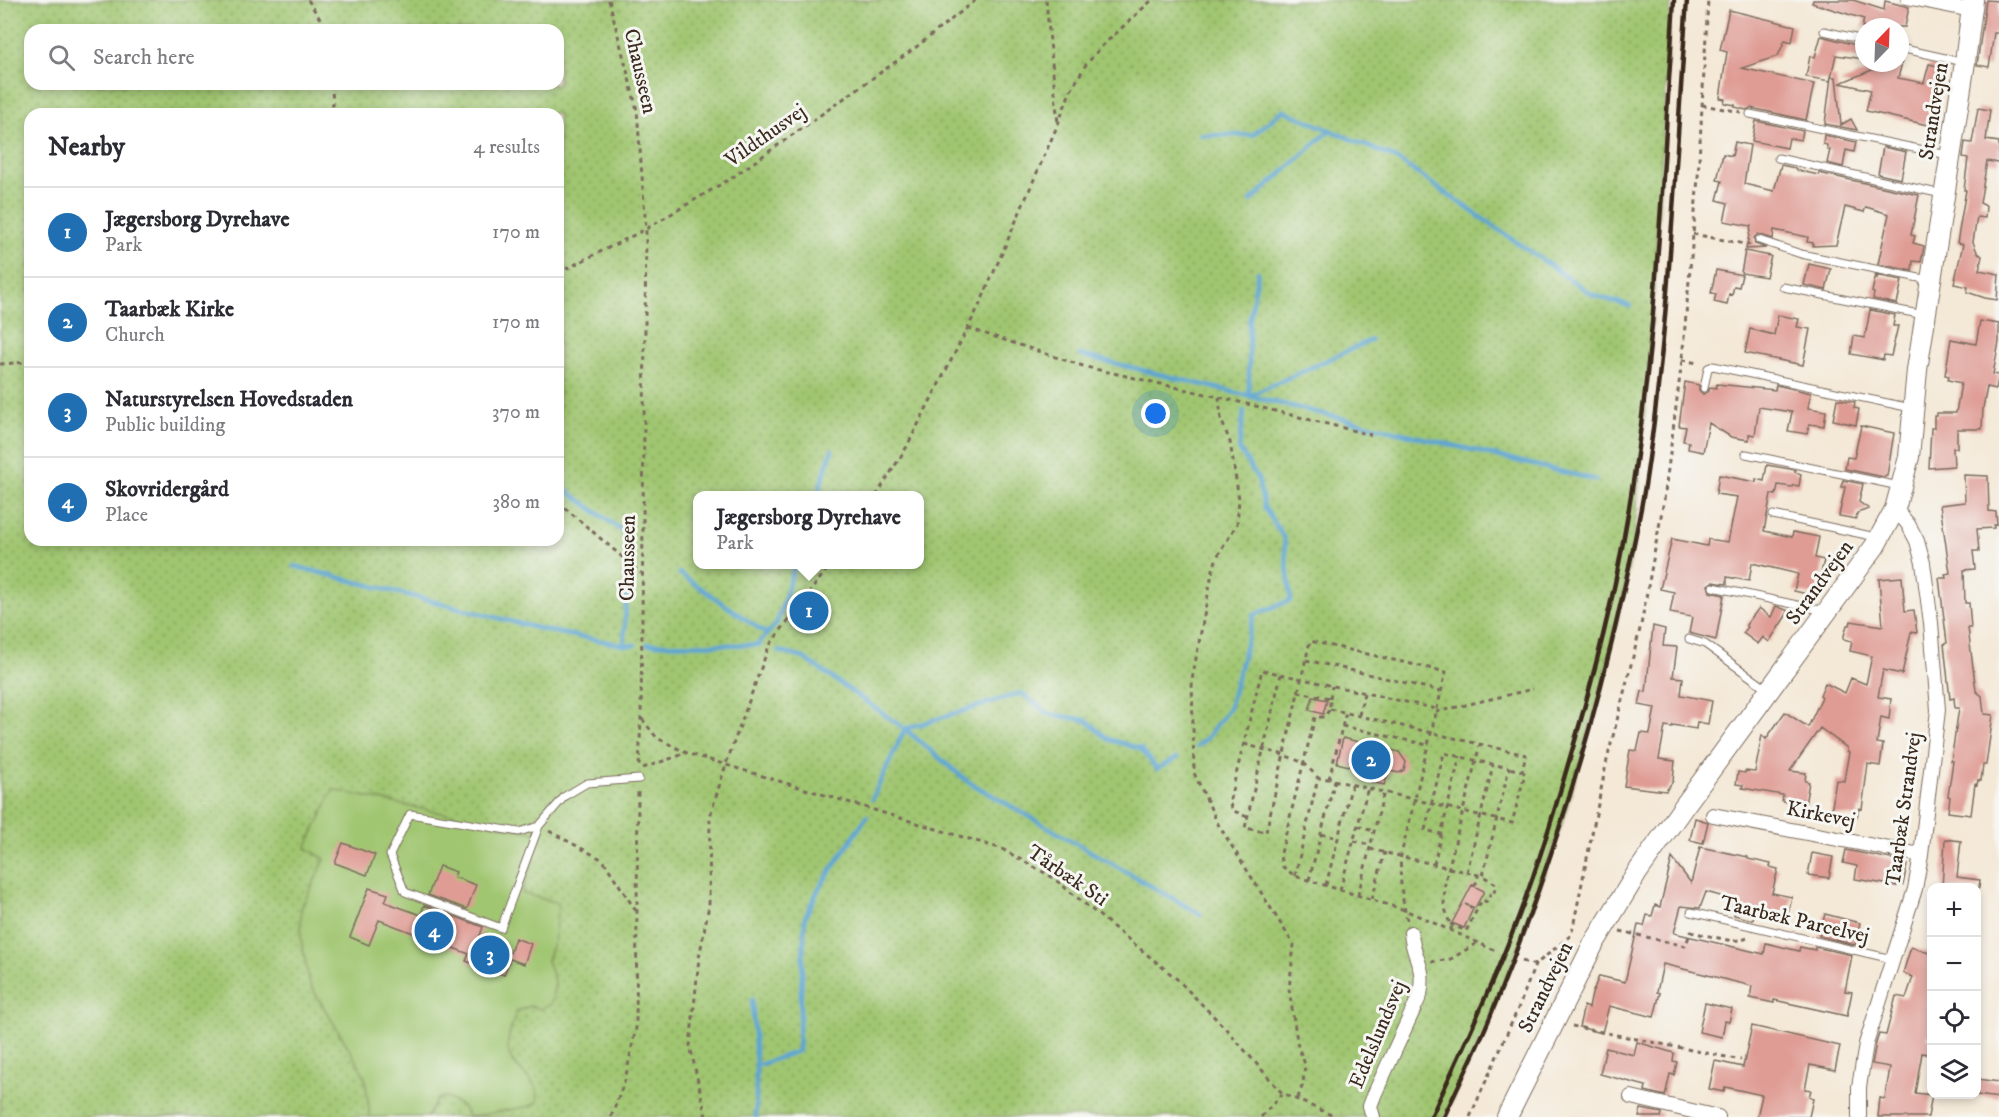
<!DOCTYPE html>
<html lang="en">
<head>
<meta charset="utf-8">
<style>
  :root { --surface:#fff; --page:#f2f2f3; --text:#2b2b33; --muted:#7c7c81; --line:#e1e1e2; --accent:#1f6fb2 }
  body { margin:0; font-family:"IM FELL DW Pica",serif; background:var(--page); color:var(--text) }
  .controls { position:absolute; right:18px; bottom:18px; display:grid; overflow:hidden; border-radius:12px; box-shadow:0 3px 9px #0003 }
  .controls button { width:54px; height:54px; display:grid; place-items:center; padding:0; border:0; border-bottom:2px solid var(--line); background:var(--surface); color:var(--text); font:30px sans-serif }
  .compass { position:absolute; left:1855px; top:18px; width:54px; height:54px; border-radius:50%; background:var(--surface); box-shadow:0 3px 9px #0003; rotate:23deg }
  .you { position:absolute; left:1156px; top:414px; width:21px; height:21px; margin:-15px; border:4px solid #fff; border-radius:50%; background:#1a73e8; box-shadow:0 0 0 9px #1a73e833 }
  .badge { display:grid; place-items:center; width:39px; height:39px; border-radius:50%; background:var(--accent); color:#fff; font-size:20px; font-weight:700 }
  .pin { position:absolute; translate:-50% -50%; border:3px solid #fff; box-shadow:0 2px 6px #0006 }
  .popup { position:absolute; left:693px; top:491px; width:231px; height:78px; box-sizing:border-box; display:grid; place-content:center; border-radius:12px; background:var(--surface); filter:drop-shadow(0 2px 4px #0005); font-size:20px; white-space:nowrap; color:var(--muted) }
  .popup b { font-size:22px; color:var(--text) }
  .popup::after { content:''; position:absolute; left:50%; top:100%; margin-left:-12px; border:12px solid transparent; border-top-color:var(--surface) }
  .list { margin:0; padding:0; list-style:none }
  h2 { display:flex; justify-content:space-between; align-items:center; height:78px; margin:0; padding:0 24px; font-size:26px }
  h2 small { font-size:20px; font-weight:400; color:var(--muted) }
  .list li { display:grid; grid-template-columns:39px 1fr auto; gap:18px; align-items:center; box-sizing:border-box; height:90px; padding:0 24px; border-top:2px solid var(--line) }
  .list b { display:block; font-size:22px; white-space:nowrap }
  .list p { margin:0; font-size:20px; white-space:nowrap; color:var(--muted) }
  .list em { font-size:20px; font-style:normal; color:var(--muted) }
  .icon { flex:none; width:33px; height:33px; fill:none; stroke:currentColor; stroke-width:2; stroke-linecap:round; stroke-linejoin:round }
  .map { position:relative; flex:none; width:1999px; height:1117px; overflow:hidden }
  .search { position:absolute; background:var(--surface); box-shadow:0 3px 9px #0003; left:24px; top:24px; width:540px; height:66px; display:flex; align-items:center; gap:15px; box-sizing:border-box; padding:0 21px; border-radius:18px; color:var(--muted); font-size:22px }
  .panel { position:absolute; background:var(--surface); box-shadow:0 3px 9px #0003; left:24px; top:108px; width:540px; height:438px; border-radius:18px }
  .map>svg:first-child { display:block }
</style>
</head>
<body>
<div class="map">
<svg width="1999" height="1117" viewBox="0 0 1999 1117">
  <defs>
    <pattern id="park-dots" width="8" height="8" patternUnits="userSpaceOnUse" patternTransform="scale(1.5)"><rect width="8" height="8" fill="#a0c671"/><path d="M2 2h.1M6 6h.1" fill="none" stroke="#84a15c" stroke-width="1.8" stroke-linecap="round"/></pattern>
  </defs>
  <rect width="100%" height="100%" fill="#f6f6f2"/>
  <filter id="ink" filterUnits="userSpaceOnUse"><feTurbulence type="fractalNoise" baseFrequency=".0167" numOctaves="2"/><feDisplacementMap in="SourceGraphic" scale="12" xChannelSelector="R" yChannelSelector="G"/><feConvolveMatrix kernelMatrix="1 2 1 2 8 2 1 2 1" color-interpolation-filters="sRGB"/></filter>
  <filter id="wash" filterUnits="userSpaceOnUse"><feTurbulence type="fractalNoise" baseFrequency=".008" numOctaves="4" result="noise"/><feDisplacementMap in="SourceGraphic" scale="24" xChannelSelector="R" yChannelSelector="G"/><feGaussianBlur stdDeviation="1.35" result="paint"/><feColorMatrix in="noise" values="0 0 0 0 0 0 0 0 0 0 0 0 0 0 0 0 0 1.4 0 .05"/><feComposite in="paint" operator="in"/></filter>
  <g filter="url(#wash)">
    <rect width="100%" height="100%" fill="#f4e8d6"/>
    <path fill="url(#park-dots)" stroke="#6e7848" stroke-width="1.5" fill-rule="evenodd" d="M0,0H1671L1651,337L1634,543L1604,680L1563,820L1525,930L1489,1020L1444,1117H0ZM30,30H558V84H30ZM30,114H558V540H30ZM698,496H920V564H698Z"/>
    <path fill="#a0c671" stroke="#6e7848" stroke-width="1.5" d="M333,790L541,834L522,893L558,903L554,941L547,960L555,984L551,1004L540,1009L530,1006L517,1011C513,1023 507,1036 508,1049C510,1070 541,1078 538,1102L531,1106L469,1117L462,1106L445,1097L437,1099L427,1117H370L365,1078L358,1063L310,985L301,939V909L325,859L306,848Z"/>
    <g fill="none" stroke-linecap="round" stroke-linejoin="round">
      <path stroke="#5ca4d3" stroke-width="4.5" d="M1200,135H1253L1283,110L1395,158L1593,295L1630,306
        M1251,201L1330,130
        M1258,272L1249,323V396L1371,340
        M1080,355L1596,480
        M558,484L625,533
        M817,496L832,450
        M294,566L549,631L624,645H635
        M679,573L767,634
        M647,644L760,645
        M758,644L777,623L795,564
        M624,645L627,575
        M778,651L804,658L905,729L967,781L1200,914
        M1197,746L1208,737L1229,708L1254,615L1291,600L1284,538L1264,507L1258,479L1239,449L1244,411
        M872,799L905,729L1021,693L1049,714L1086,720L1108,739L1141,749L1157,769L1177,758
        M752,1000L756,1066V1117
        M756,1066L798,1051L805,917L818,890L867,816"/>
    </g>
    <g id="blocks">
      <path fill="#df9c94" d="M1813,0H1853L1884,10L1885,1L1909,7L1905,27H1862L1864,19L1812,3Z
        M1986,0L1999,1V33H1994L1989,67L1977,65Z
        M1729,10L1795,26L1792,42L1785,40L1778,56L1742,68L1814,84L1806,120L1751,108L1746,110L1735,107V105L1724,103L1725,99L1720,98L1727,52L1720,50Z
        M1821,36L1864,47V59L1836,55L1830,81L1806,77L1810,56L1815,57Z
        M1889,63H1902L1898,78L1924,83L1929,64L1942,67L1936,92L1939,93L1932,126L1866,111L1871,90L1840,83Z
        M1831,77H1836L1841,125L1851,119L1857,130L1825,124Z
        M1978,108L1990,110L1986,140L1999,142V163L1987,161L1980,203L1986,206L1985,218L1977,217L1973,242L1977,252L1982,256L1979,270L1999,274L1997,300L1985,298L1967,292L1968,287L1954,284L1963,244L1957,243L1966,190H1964L1968,158L1963,157L1965,142L1972,143Z
        M1756,121L1803,131L1801,140L1789,138L1787,148L1752,141Z
        M1824,135L1856,142L1854,152L1846,150L1843,167L1827,163L1830,150H1827V145L1823,144Z
        M1735,142L1750,145L1744,184L1774,191L1781,165L1795,168V170L1819,175V173L1919,195L1911,235L1915,236L1913,243L1924,246L1921,262L1913,261L1912,271L1878,264L1889,214L1866,207L1864,212L1845,207L1836,245L1813,246V243L1807,242L1808,237L1774,230L1773,239L1758,234L1754,238L1755,244L1766,248L1746,249L1751,226L1724,221L1728,203L1717,200L1722,181L1717,180L1723,154L1732,156Z
        M1883,147L1906,152L1901,179L1878,174Z
        M1745,251L1771,256L1766,277L1741,273Z
        M1809,264L1831,269L1826,290L1804,285Z
        M1716,270L1742,275L1739,287L1734,286L1732,295L1729,294L1727,305L1714,302L1716,294L1711,293Z
        M1875,275L1902,280L1897,304L1873,299L1874,293L1872,292L1875,278H1877Z
        M1870,310L1895,315L1893,326H1898L1891,356L1884,355L1883,360L1851,354L1854,336L1865,338Z
        M1778,315L1799,319L1797,327L1810,329L1803,365L1745,353L1750,329L1774,335Z
        M1980,321L1999,324V342L1993,374L1999,375L1996,389L1987,387L1983,408L1982,429H1957V448H1953L1954,466L1929,468L1931,428H1934V416H1937V413H1956L1961,383L1948,380L1949,376L1945,375L1951,339L1976,344Z
        M1685,382L1699,385V390L1703,394L1708,392L1710,387L1716,388L1717,384L1775,390L1776,385L1811,393L1808,408L1826,411L1824,426L1809,424L1807,434L1788,431L1792,412L1759,407L1755,435L1749,434V440L1731,437L1709,423L1703,452L1688,449L1689,442L1683,441L1686,427L1679,426Z
        M1837,399L1855,402L1854,408L1859,409L1856,425L1833,420Z
        M1861,426L1894,433L1887,476L1884,477L1845,469L1847,457L1854,458Z
        M1767,465L1796,470L1795,472L1801,474L1799,486L1793,485L1792,487L1778,485L1776,495L1771,494L1764,531L1792,537L1793,532L1819,537L1815,558L1824,560L1816,596L1794,591L1798,574L1752,563L1749,581L1727,577V584L1712,582L1708,585L1710,592L1724,595L1716,640L1689,633L1692,617L1670,613L1674,592L1660,589L1672,539L1707,546L1708,539L1728,542L1737,497L1716,494L1719,475L1756,482V479L1764,481Z
        M1964,475L1988,476L1989,511L1996,512L1997,525H1994V528L1977,529L1979,551H1973L1975,569L1964,570L1965,603H1969L1971,628H1968L1976,691L1982,696L1984,714L1993,715L1986,765H1983L1981,781L1978,780L1977,785L1975,784L1971,815L1948,812L1950,797L1948,796L1953,761H1951L1959,708H1955L1954,698L1950,699L1944,644L1947,643L1939,578H1946L1945,574L1950,573L1940,505L1965,502Z
        M1843,480L1863,484L1859,502L1869,509L1857,513L1856,519L1839,516L1845,487H1841Z
        M1902,577L1905,611L1914,610L1917,633L1911,632L1902,674L1883,670L1878,697L1891,699L1889,719L1881,717L1877,743L1883,744L1880,766L1868,764L1862,809L1859,808L1857,817L1831,813L1836,780L1844,781L1849,752L1847,751V748L1820,728L1790,771L1806,773L1805,781L1809,782L1805,805L1782,801L1783,795L1742,788L1743,785L1736,784L1738,772L1745,773V771L1755,772L1762,735L1766,739L1785,712L1808,727L1822,697L1820,695L1825,683L1845,693L1851,678L1866,684L1872,656L1850,651L1852,641L1843,639L1847,625H1850L1851,621L1883,626L1879,579Z
        M1776,606L1789,611L1769,642L1763,637L1758,644L1743,633L1748,627L1746,625L1759,608L1771,617Z
        M1653,626L1665,629L1663,646L1677,647L1673,677L1683,678L1681,695L1712,701L1708,724L1697,722L1696,729L1673,725L1672,727L1665,726L1659,759L1675,761L1673,781L1666,791L1624,786L1630,750L1637,751L1641,733L1650,734L1655,708L1639,705L1642,691L1646,692Z
        M1313,697L1327,700L1323,714L1309,710Z
        M1343,738L1399,752L1406,762L1404,770L1399,773L1390,771L1384,785L1371,782L1373,772L1337,763Z
        M1695,818L1708,822L1703,843L1690,840Z
        M1945,839L1961,841L1957,877L1980,880L1979,888H1942Z
        M343,843L375,855L367,875L335,863Z
        M1700,847L1748,857V859L1771,864L1770,867L1778,869L1772,893L1792,897L1787,918L1755,910L1753,920L1734,915L1736,905L1729,903L1728,898L1706,892L1700,908L1681,906L1674,933L1764,954L1766,943L1799,951L1800,947L1815,950V947L1852,955L1845,991L1852,992L1847,1016L1774,1000V1003L1750,998L1752,986L1663,964L1657,992L1660,993L1654,1017L1609,1006L1602,1033L1579,1027L1584,1006L1589,1008L1592,994L1599,976L1625,982L1638,925L1644,926L1647,915L1652,916L1655,905L1660,907L1672,858L1691,883Z
        M1846,850L1901,861V863L1907,865L1903,885L1897,884V886L1855,879L1857,866L1843,863Z
        M1812,853L1833,857L1829,878L1808,875Z
        M439,866L456,872L454,877L476,885L467,909L428,895Z
        M1472,885L1484,891L1475,908L1465,904L1473,909L1464,928L1452,923Z
        M369,888L388,894L385,902L421,915L424,905L483,927L478,941L510,953L515,938L531,944L524,964L510,959L504,975L466,961L469,954L379,920L369,945L350,937Z
        M1825,914L1860,923L1855,945L1819,936Z
        M1911,947L1932,954V1021L1927,1038L1932,1039V1055L1922,1053L1915,1093L1932,1095L1928,1117H1878L1880,1098L1885,1099L1890,1067L1872,1064L1876,1043L1879,1034L1886,1035L1896,996L1906,998L1913,977L1903,973Z
        M1705,1003L1732,1009L1729,1022L1725,1021L1722,1037L1699,1032Z
        M1752,1026L1840,1046L1835,1070L1810,1065L1805,1089L1811,1090L1809,1097L1813,1099L1809,1117H1757L1762,1095L1725,1087L1724,1092L1709,1089L1715,1061L1743,1067Z
        M1637,1042L1674,1053L1673,1061L1677,1062L1674,1075L1670,1074L1665,1096L1645,1091L1646,1086L1600,1074L1606,1048L1634,1055Z
        M1977,1079L1999,1082V1098L1977,1095Z
        M1641,1109L1662,1113L1661,1117H1639Z"/>
    </g>
  </g>
  <g filter="url(#ink)">
    <use href="#blocks" fill-opacity="0" stroke="#7c6c5e" stroke-width="1.5"/>
    <g fill="none" stroke-linecap="round" stroke-linejoin="round">
      <g stroke="#7c6c5e" stroke-width="9">
        <path id="service" d="M1905,0L1969,13
          M1938,0L1969,7
          M1824,31L1864,40
          M1900,48L1963,62
          M1750,114L1948,155
          M1778,158L1942,194
          M1759,240L1801,254L1929,280
          M1783,287L1924,315
          M1704,388L1708,368L1713,366L1911,408
          M1746,454L1899,486
          M1773,515L1876,537
          M1713,587L1825,611
          M1689,639L1705,644L1767,689
          M539,826L501,928L405,892L390,855L410,814L519,832L539,826L565,796L587,783L639,779
          M1691,912L1892,959"/>
      </g>
      <g stroke="#7c6c5e" stroke-width="16">
        <path id="minor" d="M1713,815L1921,855
          M1631,1097L1718,1117
          M1373,1117L1370,1106L1375,1093L1420,995C1426,964 1413,960 1411,933
          M1859,1117V1087L1866,1044L1915,889L1921,855L1938,710L1931,623L1923,563L1917,541L1908,524L1895,509"/>
      </g>
      <g stroke="#7c6c5e" stroke-width="22">
        <path id="secondary" d="M1507,1117L1593,945L1637,873L1682,809L1875,546L1895,509L1909,457L1917,370L1965,62L1973,0"/>
      </g>
      <path stroke="#7c6c5e" stroke-width="3" stroke-dasharray="4.5 4.5" stroke-linecap="butt" d="M308,0L327,30
        M609,0L637,110L646,229L641,717L639,768
        M1046,0L1058,124
        M332,84L333,114
        M1702,105L1741,112
        M1693,234L1750,245
        M558,273L646,229L733,177L915,48L976,0
        M968,328L1086,367L1219,397L1371,435
        M1682,360L1698,363
        M0,364L30,362
        M1219,397L1221,419L1230,442L1239,499L1237,524L1217,557L1212,573L1192,680L1194,773L1218,824L1294,945L1289,989L1298,1047L1305,1064L1303,1084L1297,1100
        M876,496L906,448L980,304L1058,124L1070,92L1085,66L1102,46L1152,0
        M558,502L641,573
        M1306,660L1441,691
        M1281,674L1245,828L1266,832L1310,641L1446,672L1401,855C1399,878 1402,898 1407,920
        M1298,692L1330,698V709L1324,717H1315L1280,857L1283,867L1295,876L1405,910L1494,950
        M1330,698L1332,686
        M1330,709L1526,755L1522,771L1509,768
        M1436,712L1533,689
        M1359,715L1364,693
        M642,719L657,738L687,753L1002,849L1052,877L1177,979L1227,1030L1282,1093L1336,1117
        M1342,726L1428,745
        M1244,744L1284,755L1304,763L1318,778
        M643,768L687,753
        M1329,779L1346,712
        M1247,817L1234,811L1229,803L1262,670L1437,709
        M1358,826L1373,831
        M549,831L603,860L636,911
        M1321,834L1338,838
        M1354,841L1371,845
        M1370,849L1483,876L1509,768L1444,753L1425,830L1441,834L1460,756
        M1434,864L1441,834
        M1467,872L1493,765
        M1295,876L1318,778L1329,779L1512,823L1525,774L1522,771
        M1309,880L1335,780
        M1326,885L1352,784
        M1474,885L1478,881V875
        M1340,890L1368,788
        M1358,895L1384,792
        M1372,899L1385,852
        M1450,924L1466,931L1482,900L1487,902L1491,892L1494,893L1496,884L1483,876
        M1452,931L1444,905L1445,882L1480,744
        M1620,931L1685,946L1691,932L1732,941L1745,939L1748,937
        M1522,961L1535,965
        M1431,962L1451,959L1477,943
        M1572,1026L1741,1060
        M611,1117L625,1080L636,1028L638,790
        M706,1117L690,1046L699,958L709,905L710,816L726,764L769,646L831,564
        M1261,1117L1282,1094
        M1470,1117L1520,1004L1535,965L1570,936L1572,932L1607,760L1641,625L1664,500L1682,360L1698,178L1708,0"/>
      <use href="#service" stroke="#fff" stroke-width="7"/>
      <use href="#minor" stroke="#fff" stroke-width="14"/>
      <use href="#secondary" stroke="#fff" stroke-width="20"/>
      <path stroke="#3b2a1e" stroke-width="4.5" d="M1431,1117C1460,1054 1490,991 1515,926C1538,867 1556,806 1574,744C1593,678 1611,610 1623,542C1656,363 1662,181 1674,0
        M1444,1117C1459,1084 1476,1051 1490,1017C1546,881 1590,742 1622,598C1631,558 1640,519 1646,479C1670,321 1675,159 1687,0"/>
    </g>
  </g>
  <g text-anchor="middle" stroke-width="6" stroke-linejoin="round" paint-order="stroke">
    <g font-size="21" fill="#3b2a1e" stroke="#f6f6f2">
      <text transform="translate(641 71) rotate(77)" y="7">Chausseen</text>
      <text transform="translate(1933 111) rotate(-81)" y="7">Strandvejen</text>
      <text transform="translate(765 135) rotate(-35)" y="7">Vildthusvej</text>
      <text transform="translate(627 558) rotate(-89)" y="7">Chausseen</text>
      <text transform="translate(1819 582) rotate(-54)" y="7">Strandvejen</text>
      <text transform="translate(1903 809) rotate(-82)" y="7">Taarbæk Strandvej</text>
      <text transform="translate(1821 814) rotate(11)" y="7">Kirkevej</text>
      <text transform="translate(1068 875) rotate(34)" y="7">Tårbæk Sti</text>
      <text transform="translate(1795 919) rotate(13)" y="7">Taarbæk Parcelvej</text>
      <text transform="translate(1545 987) rotate(-64)" y="7">Strandvejen</text>
      <text transform="translate(1377 1034) rotate(-67)" y="7">Edelslundsvej</text>
    </g>
  </g>
</svg>
<div class="controls">
<button>+</button>
<button>−</button>
<button><svg class="icon" aria-label="locate" viewBox="0 0 24 24"><circle cx="12" cy="12" r="6"/><path d="M12 2v4M12 18v4M2 12h4M18 12h4"/></svg></button>
<button><svg class="icon" aria-label="layers" viewBox="0 0 24 24"><path d="M12 4l9 5-9 5-9-5zM3 14l9 5 9-5"/></svg></button>
</div>
<svg class="compass" viewBox="-18 -18 36 36"><path d="M0-13l5 13h-10z" fill="#e53935"/><path d="M0 13l5-13h-10z" fill="#7c7c81"/></svg>
<div class="you"></div>
<div class="pin badge" style="left:809px;top:611px">1</div>
<div class="popup"><b>Jægersborg Dyrehave</b>Park</div>
<div class="pin badge" style="left:1371px;top:760px">2</div>
<div class="pin badge" style="left:490px;top:955px">3</div>
<div class="pin badge" style="left:434px;top:931px">4</div>
<div class="search"><svg class="icon" aria-label="search" viewBox="0 0 24 24"><circle cx="10" cy="10" r="6"/><path d="M15 15l6 6"/></svg>Search here</div>
<section class="panel">
<h2>Nearby<small>4 results</small></h2>
<ul class="list">
<li><span class="badge">1</span><div><b>Jægersborg Dyrehave</b><p>Park</p></div><em>170 m</em></li>
<li><span class="badge">2</span><div><b>Taarbæk Kirke</b><p>Church</p></div><em>170 m</em></li>
<li><span class="badge">3</span><div><b>Naturstyrelsen Hovedstaden</b><p>Public building</p></div><em>370 m</em></li>
<li><span class="badge">4</span><div><b>Skovridergård</b><p>Place</p></div><em>380 m</em></li>
</ul>
</section>
</div>
</body>
</html>
